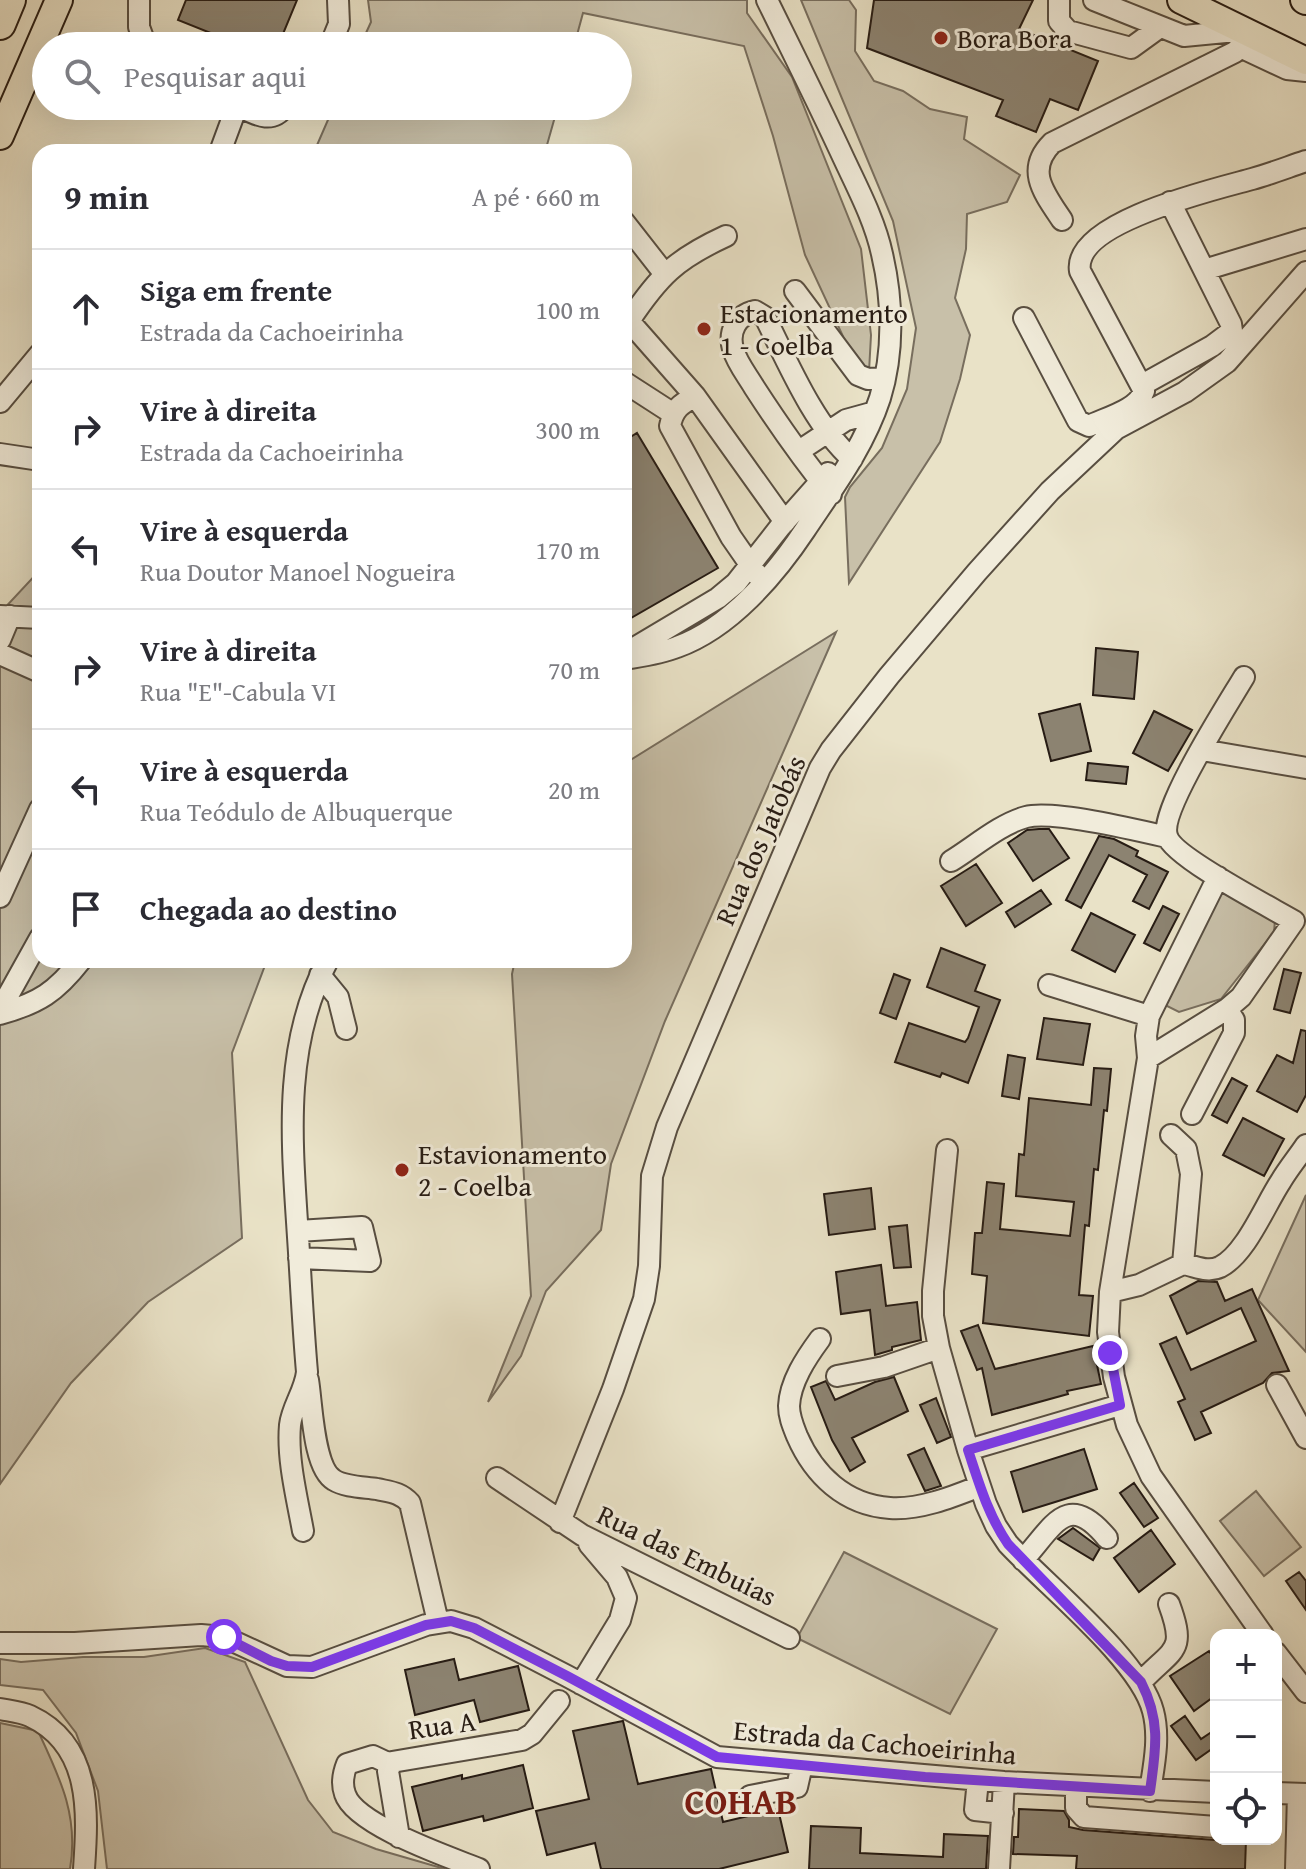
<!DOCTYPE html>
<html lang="pt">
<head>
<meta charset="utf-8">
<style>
  :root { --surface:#fff; --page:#f7f7f7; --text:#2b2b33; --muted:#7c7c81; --line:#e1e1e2 }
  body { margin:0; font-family:"Gentium Book Plus",serif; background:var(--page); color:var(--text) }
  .controls { position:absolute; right:24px; bottom:24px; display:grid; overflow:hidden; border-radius:16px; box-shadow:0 8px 32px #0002 }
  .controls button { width:72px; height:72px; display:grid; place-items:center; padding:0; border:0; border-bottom:2px solid var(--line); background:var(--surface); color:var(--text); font:40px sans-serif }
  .stop { position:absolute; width:24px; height:24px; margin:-18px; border:6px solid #7c3aed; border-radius:50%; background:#fff }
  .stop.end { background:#7c3aed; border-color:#fff; box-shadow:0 2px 8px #0008 }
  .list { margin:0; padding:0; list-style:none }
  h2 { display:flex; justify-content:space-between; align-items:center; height:104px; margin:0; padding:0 32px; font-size:34px }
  h2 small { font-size:26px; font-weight:400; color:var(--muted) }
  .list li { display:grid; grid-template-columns:52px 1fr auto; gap:24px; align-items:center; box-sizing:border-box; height:120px; padding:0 32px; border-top:2px solid var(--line) }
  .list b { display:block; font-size:30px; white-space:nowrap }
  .list p { margin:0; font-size:26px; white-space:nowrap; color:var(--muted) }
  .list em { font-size:26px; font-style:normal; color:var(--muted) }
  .icon { flex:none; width:44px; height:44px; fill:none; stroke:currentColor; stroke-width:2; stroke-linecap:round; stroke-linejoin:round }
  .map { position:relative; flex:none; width:1306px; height:1869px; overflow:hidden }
  .search { position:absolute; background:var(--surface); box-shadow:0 8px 32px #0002; left:32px; top:32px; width:600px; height:88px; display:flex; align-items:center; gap:20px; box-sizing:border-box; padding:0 28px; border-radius:44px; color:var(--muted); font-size:30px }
  .panel { position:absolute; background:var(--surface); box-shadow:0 8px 32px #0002; left:32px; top:144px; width:600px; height:824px; border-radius:24px }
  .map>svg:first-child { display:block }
</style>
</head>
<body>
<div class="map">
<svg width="1306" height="1869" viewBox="0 0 1306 1869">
  <rect width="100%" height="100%" fill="#e9e2c7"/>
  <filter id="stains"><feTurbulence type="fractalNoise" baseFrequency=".0025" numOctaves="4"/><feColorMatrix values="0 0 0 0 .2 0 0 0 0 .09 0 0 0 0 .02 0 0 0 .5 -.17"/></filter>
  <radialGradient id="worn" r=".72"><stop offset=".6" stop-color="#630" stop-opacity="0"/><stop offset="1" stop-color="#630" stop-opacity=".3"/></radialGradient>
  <path fill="#c8c0a9" stroke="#786e5e" stroke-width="2" d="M368,0H747V13L792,77L861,249L871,335L868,390L805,255L773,136L744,46L583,13L574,46H360L371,22Z
    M801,0H849L856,10L855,51L874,81L903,91L930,109L967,117L964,139L1020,175L1007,202L967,214L966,249L955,298L970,335L960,379L940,442L849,583L845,497L850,487L882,448L907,389L916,328L893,221Z
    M334,106H558L545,152H314Z
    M40,570V960H267L232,1053L242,1238L148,1302L71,1383L0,1484V613Z
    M836,632L665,1021L611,1164L601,1230L546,1291L521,1356L488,1402L531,1296L512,974L515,960H624V764Z
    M1227,888L1275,920L1274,932L1221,999L1179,1012L1161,1003L1215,898Z
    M1306,1195V1352L1258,1300Z
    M1256,1491L1301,1547L1264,1576L1220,1521Z
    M844,1552L997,1629L950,1714L797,1638Z
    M205,1648L245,1662L308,1800L333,1832L376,1849L445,1869H107L98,1791L76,1733L43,1690L0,1685V1659L21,1662L83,1657H144Z
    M0,1723L38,1731C60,1778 79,1816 70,1869H0Z"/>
  <path fill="#8c8371" stroke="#271c14" stroke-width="2" d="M186,0H297L278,46H243L178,20Z
    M874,0H1033L1019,29L1098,61L1078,110L1050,99L1036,132L996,116L1003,100L867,48Z
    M637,433L718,568L624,622V441Z
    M1096,648L1138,652L1134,699L1093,695Z
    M1080,704L1091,751L1051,761L1039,714Z
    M1154,711L1192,730L1168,771L1133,753Z
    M1088,763L1128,767L1126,784L1086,780Z
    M1039,829H1049L1069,858L1033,881L1008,843L1027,830Z
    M1099,836L1114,839L1138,851L1136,856L1168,872L1149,909L1133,901L1147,875L1109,855L1081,908L1066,900Z
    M976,864L1002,903L966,926L941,886Z
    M1041,890L1051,904L1015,927L1006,912Z
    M1163,906L1179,914L1160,951L1144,943Z
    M1091,913L1135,935L1115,972L1072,950Z
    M941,948L985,965L975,991L1000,1000L968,1083L942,1073L940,1077L895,1062L909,1023L965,1042L968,1038L979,1007L927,987Z
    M1284,969L1301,973L1290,1013L1274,1009Z
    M894,974L910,980L896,1019L880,1013Z
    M1044,1018L1090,1024L1083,1065L1037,1059Z
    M1301,1030L1306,1031V1095L1297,1112L1257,1091L1277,1055L1293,1063Z
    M1008,1055L1025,1058L1019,1099L1002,1096Z
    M1094,1068L1111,1069L1107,1111L1104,1110L1098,1170L1094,1169L1089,1226L1085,1225L1079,1295L1093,1296L1089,1336L983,1323L987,1276L972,1274L975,1233H982L987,1182L1004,1184L1000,1229L1070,1236L1074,1202L1016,1196L1019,1154L1024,1155L1029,1098L1091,1105Z
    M1232,1078L1247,1086L1227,1123L1212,1115Z
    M1243,1118L1284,1139L1264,1176L1223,1155Z
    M871,1188L875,1229L829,1235L824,1194Z
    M907,1225L911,1267L894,1268L889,1227Z
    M881,1265L886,1306L917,1302L921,1340L892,1347V1350L875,1355L870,1310L841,1314L836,1272Z
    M1198,1281L1217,1282L1225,1301L1252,1289L1289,1371L1272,1373L1263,1383L1201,1412L1211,1433L1195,1440L1178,1402L1185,1399L1160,1344L1176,1337L1191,1370L1256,1341L1241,1308L1187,1334L1170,1296Z
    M978,1325L995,1369L1093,1346L1101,1384L1067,1391L1068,1394L992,1415L982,1368L977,1370L961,1331Z
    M894,1377L908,1411L852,1438L865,1462L850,1471L832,1440L811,1387L826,1381L835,1400L875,1382Z
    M936,1398L951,1437L937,1443L920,1405Z
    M924,1448L941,1486L925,1491L908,1455Z
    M1084,1449L1097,1489L1023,1512L1011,1472Z
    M1134,1483L1158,1518L1144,1527L1120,1493Z
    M1073,1528L1100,1548L1093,1560L1058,1539Z
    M1151,1530L1175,1564L1139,1592L1114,1558Z
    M1299,1572L1306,1581V1610L1286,1581Z
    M1209,1651L1216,1661V1695L1194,1711L1170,1676Z
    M454,1659L459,1680L518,1666L529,1710L480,1722L474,1700L415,1715L405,1670Z
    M1185,1716L1201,1739L1216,1729V1746L1196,1760L1171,1726Z
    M623,1721L638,1784L711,1769L723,1822L778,1809L788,1852L719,1869H601L595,1843L547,1855L536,1811L589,1799L573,1731Z
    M523,1765L533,1808L484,1821L483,1816L423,1831L412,1787L462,1775V1779Z
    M1019,1809L1064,1811L1069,1820V1827L1083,1830L1215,1840L1246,1839L1245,1869H1076L1077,1856L1013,1854L1014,1837H1018Z
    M811,1826L861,1828L860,1853L943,1857L944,1834L988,1836L986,1869H809Z"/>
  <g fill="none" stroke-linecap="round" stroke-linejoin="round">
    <g stroke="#584e41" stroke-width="24">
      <path id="minor" d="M139,0V27L146,46
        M1059,0V21L1068,31L1131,48L1160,27
        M330,46L339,24L338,0
        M1240,47L1287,69L1306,71
        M238,106C255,114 272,125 285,106
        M220,152L237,106
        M1062,220C1044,193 1025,170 1052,143L1235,52L1240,47L1246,30L1184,36L1094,0
        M624,222L664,273
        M726,236C676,259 659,276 629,321L695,396L785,522
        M1204,270L1306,239
        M795,291L858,375L868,379L885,378
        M1024,318L1078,421L1089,426C1105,418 1138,410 1144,391L1080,271C1072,222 1216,189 1252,179C1270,174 1288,167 1306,161
        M624,382L672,413
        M1142,385L1212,346L1232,331L1231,324L1170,202
        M695,396C681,404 673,409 670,426L731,537L758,576
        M0,402L40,354
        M799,451L846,420L875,412
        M0,454L40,460
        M831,494C803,460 778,424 754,387C747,375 737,363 733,349C728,331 737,315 755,311L765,317C788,363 814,425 852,459
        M0,616L40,618
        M0,640L10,616
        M0,654L40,672
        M624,654L718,598L736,583L780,527L828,473
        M624,659C642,656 660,654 677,647C730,628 775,575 805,530C833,488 864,447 880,398C894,353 893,301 882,254C875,221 858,189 844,159C819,105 793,53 767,0
        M1202,750L1306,768
        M951,861C974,847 1000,824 1026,817C1053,810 1137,830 1167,837
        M1218,877L1149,1016L1146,1036L1148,1058L1110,1292L1108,1332L1114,1377L1127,1425L1151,1476L1263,1635
        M0,897L40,809
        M320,975L338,997L346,1029
        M1049,985L1149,1016
        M0,1010L40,938
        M0,1014C39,1003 56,992 81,960
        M1148,1058L1227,1009L1241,997L1294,921C1272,908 1173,857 1167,836C1159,811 1228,704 1244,677
        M1192,1114L1234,1033V1020L1227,1009
        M1171,1135L1186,1149L1191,1174L1183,1264
        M947,1150L933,1291V1316L939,1348L968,1450L986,1504L996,1526L1008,1544C1046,1585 1140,1660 1153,1711C1160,1737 1154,1765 1150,1791
        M298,1231L362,1227L370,1261L299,1258
        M1110,1292L1139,1285L1183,1264C1196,1266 1207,1273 1220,1267C1246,1254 1265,1205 1281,1181C1288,1169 1298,1157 1306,1145
        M820,1339C806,1358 790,1382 789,1406C789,1417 793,1426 797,1436C814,1475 845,1505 890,1508C920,1510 952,1497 980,1486
        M837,1376L884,1367L939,1348
        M308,1380C312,1403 313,1468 334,1480C345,1487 364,1487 377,1489C390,1492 400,1492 410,1503L438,1622
        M1277,1385L1306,1438
        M968,1450L1120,1405
        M497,1478L582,1535L789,1638
        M560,1522L613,1389L644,1299L649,1266L652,1176L667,1127L820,768L831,750L889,676L977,572L1050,491L1116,429L1185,392L1227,362L1306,272
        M303,1531C297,1498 287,1459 290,1425C292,1407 305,1391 307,1372C303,1327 301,1282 298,1237C292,1143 282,1046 328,960
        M1023,1560C1054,1526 1067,1490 1107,1538
        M0,1643H75L201,1635L224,1637L287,1666L312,1667L426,1625L451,1621L474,1628L567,1676L717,1757L1004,1782L1216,1792
        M1276,1653L1306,1692
        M1141,1682C1173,1648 1187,1653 1169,1604
        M581,1684L620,1620L626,1598L617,1577L589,1544
        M0,1709C10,1711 21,1712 30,1716C92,1745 88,1812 84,1869
        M390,1764L373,1756L347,1764C343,1774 341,1783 345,1794C355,1825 449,1857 479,1869
        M978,1780L975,1810L1003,1813
        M1076,1786V1808L1084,1817L1216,1827
        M1276,1793L1306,1794
        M750,1796L797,1787L802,1765
        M399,1837L388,1771L392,1762L522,1740L532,1734L559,1701
        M999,1869L1004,1782
        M1296,1869L1298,1794"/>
    </g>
    <g stroke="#271c14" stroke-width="30">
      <path id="major" d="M1181,0L1306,61
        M1304,0L1306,1
        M0,136L59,0"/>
    </g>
    <g stroke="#271c14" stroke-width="34">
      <path id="highway" d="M0,24L10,0"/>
    </g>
    <use href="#minor" stroke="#f1ecdb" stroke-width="20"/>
    <use href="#major" stroke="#e9e2c7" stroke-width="26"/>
    <use href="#highway" stroke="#e9e2c7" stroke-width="30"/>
  </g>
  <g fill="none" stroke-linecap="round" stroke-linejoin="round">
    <path stroke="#7c3aed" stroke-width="10" d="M224,1637L271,1661L287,1666L312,1667L426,1625L451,1621L474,1628L567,1676L717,1757L925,1777L1150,1791C1156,1749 1161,1721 1141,1682L1008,1544C988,1515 979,1483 968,1450L1120,1405L1110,1353"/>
  </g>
  <g fill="#8f2418" stroke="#f1ecdb" stroke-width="3">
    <circle cx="941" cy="38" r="8"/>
    <circle cx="704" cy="329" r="8"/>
    <circle cx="402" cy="1170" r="8"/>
  </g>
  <g text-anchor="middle" stroke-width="6" stroke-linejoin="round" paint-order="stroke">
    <g font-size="28" fill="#271c14" stroke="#f1ecdb" text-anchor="start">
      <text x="957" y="48">Bora Bora</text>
      <text x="720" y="323">Estacionamento<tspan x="720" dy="32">1 - Coelba</tspan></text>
      <text x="418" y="1164">Estavionamento<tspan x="418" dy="32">2 - Coelba</tspan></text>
    </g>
    <g font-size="28" fill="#271c14" stroke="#f1ecdb">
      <text transform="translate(760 840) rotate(-66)" y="10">Rua dos Jatobás</text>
      <text transform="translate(687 1555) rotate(26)" y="10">Rua das Embuias</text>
      <text transform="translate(442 1725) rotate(-8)" y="10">Rua A</text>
      <text transform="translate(875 1742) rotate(5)" y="10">Estrada da Cachoeirinha</text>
    </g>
    <g font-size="36" font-weight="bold" fill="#7a1f14" stroke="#f1ecdb">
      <text x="741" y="1814">COHAB</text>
    </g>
  </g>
  <rect width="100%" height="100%" filter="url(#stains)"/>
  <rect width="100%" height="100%" fill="url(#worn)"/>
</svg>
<div class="controls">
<button>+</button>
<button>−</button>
<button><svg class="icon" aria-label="locate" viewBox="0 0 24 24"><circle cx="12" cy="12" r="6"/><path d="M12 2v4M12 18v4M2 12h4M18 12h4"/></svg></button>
</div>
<div class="stop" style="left:224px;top:1637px"></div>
<div class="stop end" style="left:1110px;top:1353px"></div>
<div class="search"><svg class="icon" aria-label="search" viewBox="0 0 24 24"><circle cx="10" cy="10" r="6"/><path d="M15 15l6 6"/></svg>Pesquisar aqui</div>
<section class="panel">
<h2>9 min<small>A pé · 660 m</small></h2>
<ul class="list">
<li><svg class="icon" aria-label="ahead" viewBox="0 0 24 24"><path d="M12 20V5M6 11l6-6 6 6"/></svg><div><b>Siga em frente</b><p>Estrada da Cachoeirinha</p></div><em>100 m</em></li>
<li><svg class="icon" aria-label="right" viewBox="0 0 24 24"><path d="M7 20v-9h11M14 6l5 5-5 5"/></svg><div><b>Vire à direita</b><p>Estrada da Cachoeirinha</p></div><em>300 m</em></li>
<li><svg class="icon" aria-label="left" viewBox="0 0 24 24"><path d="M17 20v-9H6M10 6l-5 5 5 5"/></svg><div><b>Vire à esquerda</b><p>Rua Doutor Manoel Nogueira</p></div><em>170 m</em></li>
<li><svg class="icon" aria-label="right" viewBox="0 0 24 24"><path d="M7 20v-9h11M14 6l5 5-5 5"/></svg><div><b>Vire à direita</b><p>Rua &quot;E&quot;-Cabula VI</p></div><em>70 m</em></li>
<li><svg class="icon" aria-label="left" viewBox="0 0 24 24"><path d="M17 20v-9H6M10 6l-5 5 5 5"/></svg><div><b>Vire à esquerda</b><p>Rua Teódulo de Albuquerque</p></div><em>20 m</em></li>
<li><svg class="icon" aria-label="arrive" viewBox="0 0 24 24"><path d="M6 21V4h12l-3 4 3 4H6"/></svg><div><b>Chegada ao destino</b></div></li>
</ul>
</section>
</div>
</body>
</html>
